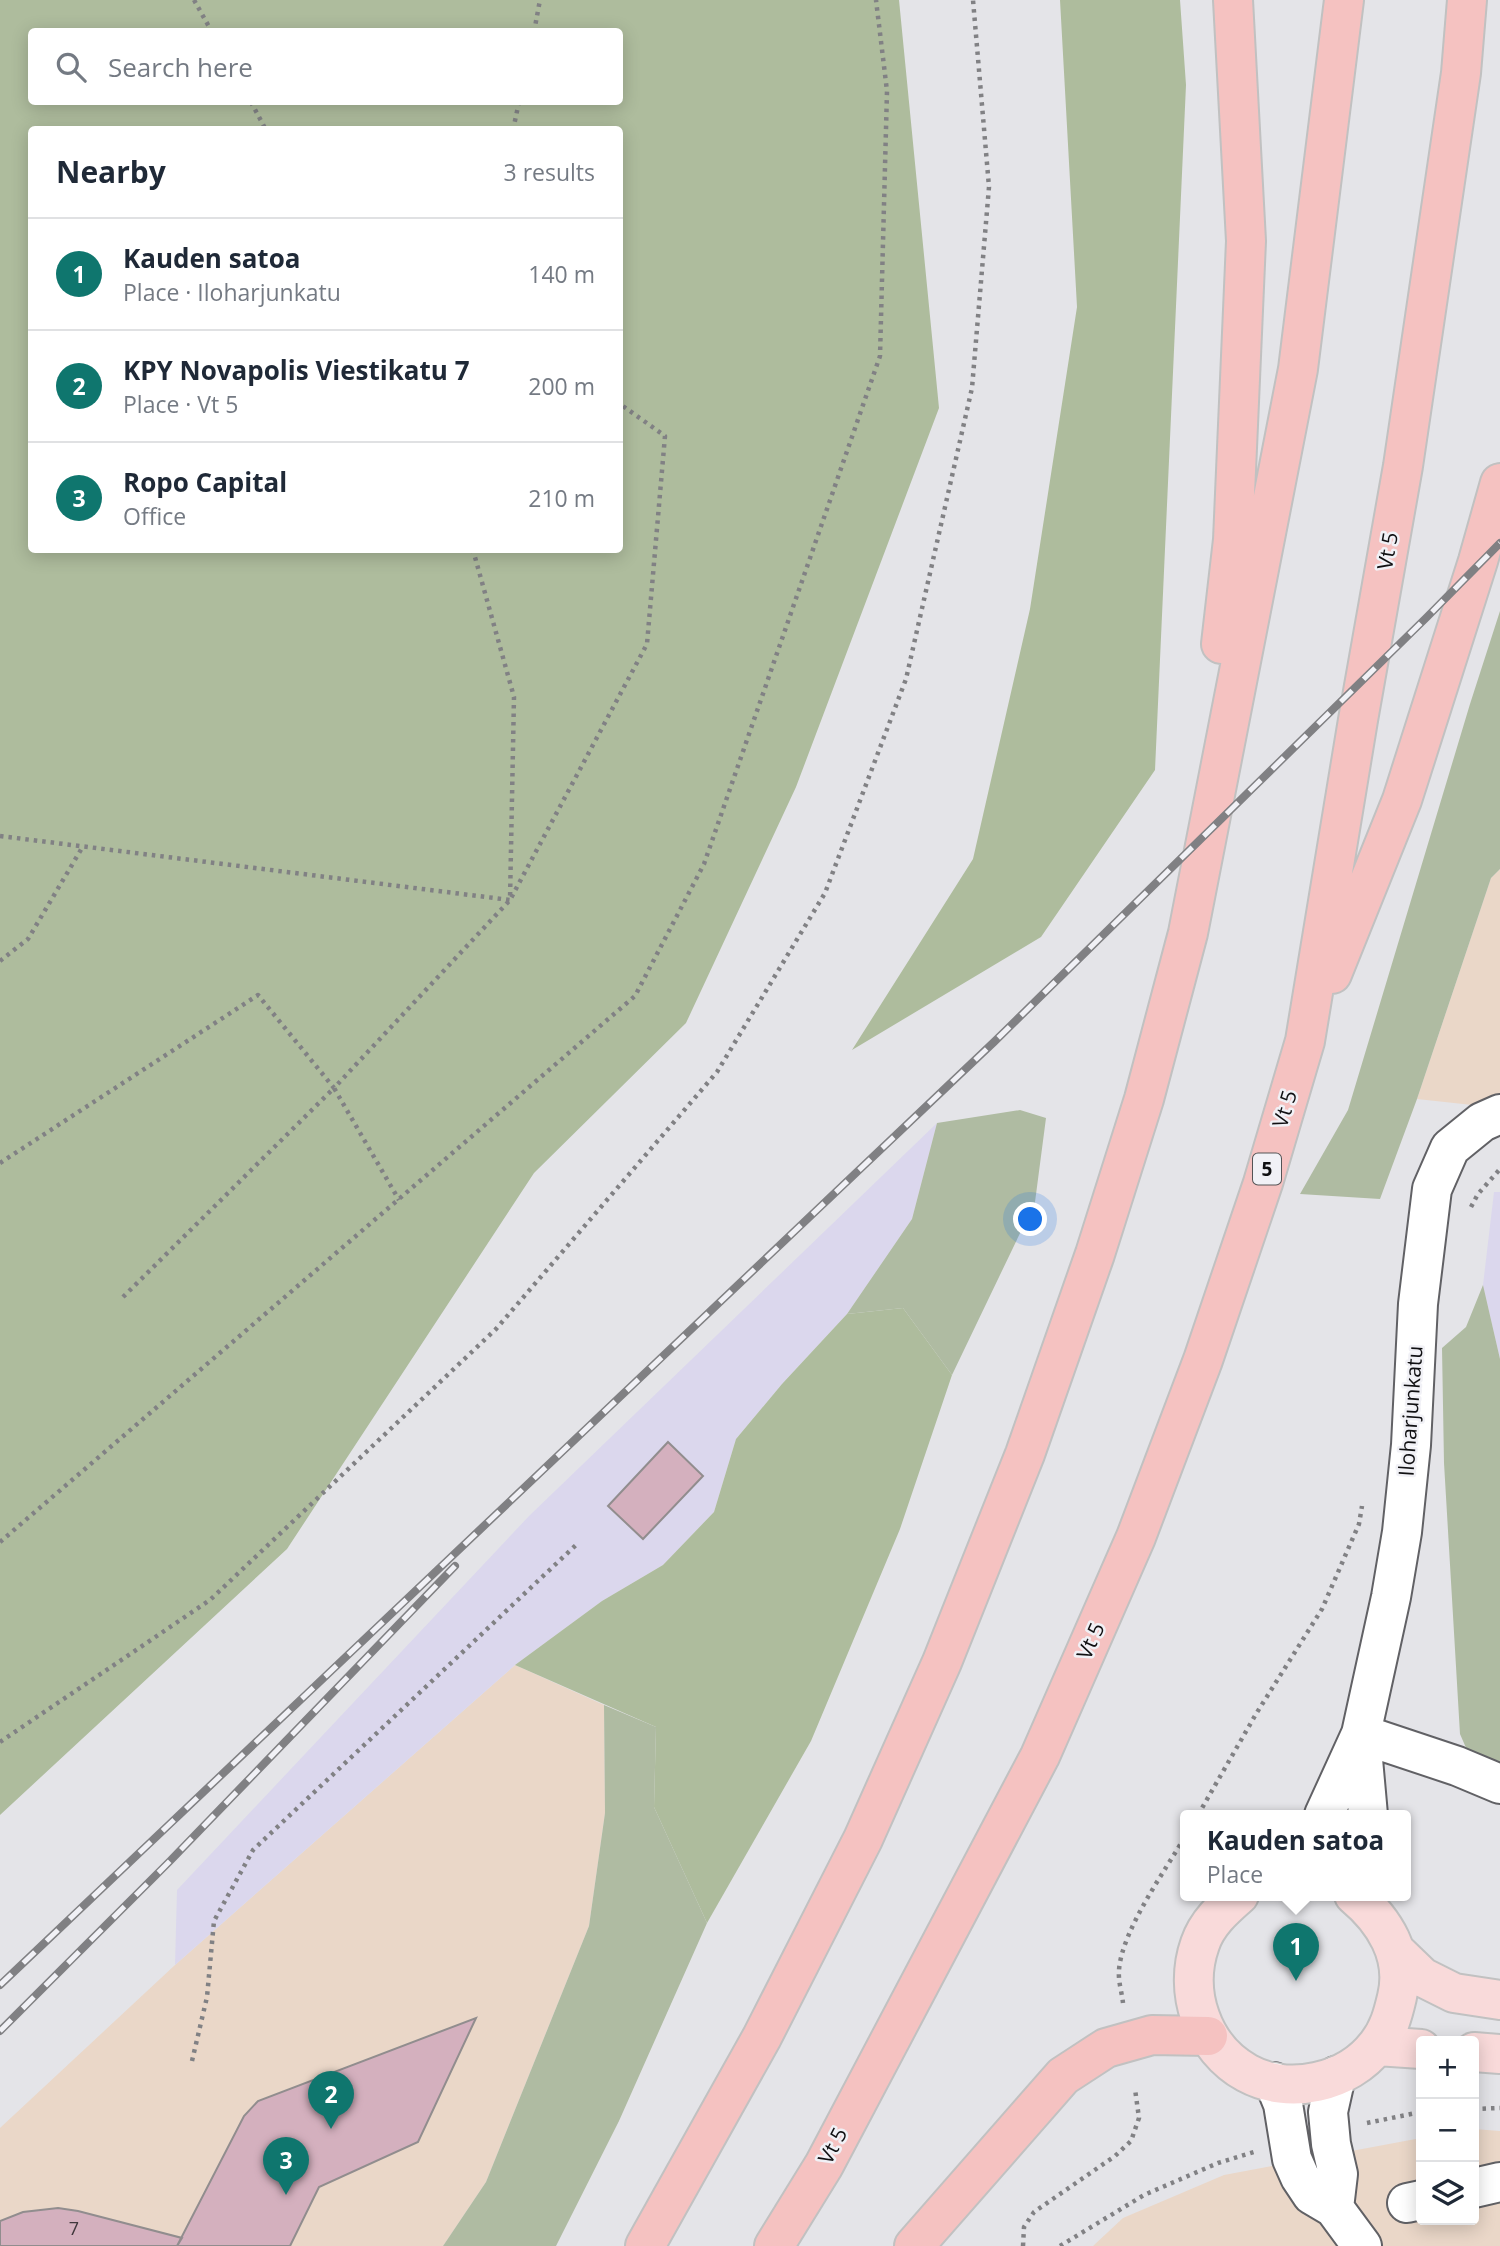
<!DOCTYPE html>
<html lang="en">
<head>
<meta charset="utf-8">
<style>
  :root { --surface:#fff; --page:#f2f2f3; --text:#1f2937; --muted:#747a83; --line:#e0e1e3; --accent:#0f766e }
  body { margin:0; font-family:"Open Sans",sans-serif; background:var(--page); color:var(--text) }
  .controls { position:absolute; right:21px; bottom:21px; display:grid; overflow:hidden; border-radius:7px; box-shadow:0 4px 18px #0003 }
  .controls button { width:63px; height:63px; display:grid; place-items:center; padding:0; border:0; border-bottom:2px solid var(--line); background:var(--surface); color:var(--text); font:35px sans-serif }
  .you { position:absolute; left:1031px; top:1220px; width:24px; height:24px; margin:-18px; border:5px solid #fff; border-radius:50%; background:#1a73e8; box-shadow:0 0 0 10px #1a73e833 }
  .badge { display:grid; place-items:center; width:46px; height:46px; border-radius:50%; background:var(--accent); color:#fff; font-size:23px; font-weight:700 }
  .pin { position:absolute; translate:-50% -58px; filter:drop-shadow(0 2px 4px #0008) }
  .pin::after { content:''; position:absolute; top:37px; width:24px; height:21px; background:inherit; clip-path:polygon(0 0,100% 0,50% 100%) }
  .popup { position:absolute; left:1180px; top:1810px; width:231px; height:91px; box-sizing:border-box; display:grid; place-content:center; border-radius:7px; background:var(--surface); filter:drop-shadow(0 2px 5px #0005); font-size:23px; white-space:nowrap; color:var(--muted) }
  .popup b { font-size:26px; color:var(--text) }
  .popup::after { content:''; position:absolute; left:50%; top:100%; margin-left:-14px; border:14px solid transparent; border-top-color:var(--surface) }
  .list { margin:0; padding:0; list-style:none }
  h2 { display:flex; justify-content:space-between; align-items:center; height:91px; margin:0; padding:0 28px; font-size:30px }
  h2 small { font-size:23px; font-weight:400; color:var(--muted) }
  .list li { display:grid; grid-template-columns:46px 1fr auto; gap:21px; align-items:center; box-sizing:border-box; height:112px; padding:0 28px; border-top:2px solid var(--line) }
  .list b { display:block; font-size:26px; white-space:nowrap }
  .list p { margin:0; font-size:23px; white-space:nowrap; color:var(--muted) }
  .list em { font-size:23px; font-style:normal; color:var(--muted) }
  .icon { flex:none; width:38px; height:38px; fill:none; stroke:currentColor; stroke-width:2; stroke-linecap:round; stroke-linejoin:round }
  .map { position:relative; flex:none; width:1500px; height:2246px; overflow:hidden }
  .search { position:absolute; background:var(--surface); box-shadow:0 4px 18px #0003; left:28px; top:28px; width:595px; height:77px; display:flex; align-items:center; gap:18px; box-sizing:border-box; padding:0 24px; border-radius:7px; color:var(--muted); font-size:26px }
  .panel { position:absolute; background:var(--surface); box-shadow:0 4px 18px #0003; left:28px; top:126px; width:595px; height:427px; border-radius:7px }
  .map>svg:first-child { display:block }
</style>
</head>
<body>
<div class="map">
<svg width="1500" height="2246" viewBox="0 0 1500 2246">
  <rect width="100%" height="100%" fill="#e4e4e8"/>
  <path fill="#ead7c8" d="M1500,869V1108L1417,1099L1491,878Z
    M515,1665L604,1705L605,1813L589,1926L486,2182L443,2246H0V2128L175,1965Z
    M1474,2129L1500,2131V2246H1093L1123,2218L1224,2175L1421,2138V2220H1474Z"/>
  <path fill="#dbd7ed" d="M937,1123L912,1219L847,1314L782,1384L736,1439L714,1512L663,1565L602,1601L515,1665L175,1965L177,1890L529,1516Z
    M1494,1192H1500V1359L1483,1285Z"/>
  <path fill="#afbba2" d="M1500,611V869L1491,878L1417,1099L1380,1199L1300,1194L1348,1110L1470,704Z
    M1020,1110L1046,1118L1035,1202L952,1375L903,1308L847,1314L912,1219L937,1123Z
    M1483,1285L1500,1359V1761L1470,1757L1460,1734L1444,1463L1442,1348L1466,1327Z
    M604,1705L656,1727L654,1807L707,1923L619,2121L556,2246H443L486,2182L589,1926L605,1813Z"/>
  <path fill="#aebc9d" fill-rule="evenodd" d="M0,0H899L939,408L796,787L686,1023L534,1173L287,1549L0,1815ZM32,32H620V102H32ZM32,130H620V550H32Z
    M1060,0H1180L1186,85L1155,770L1041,937L852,1050L973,859L1030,609L1077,307Z
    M903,1308L952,1375L900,1529L811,1741L707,1923L654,1807L656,1727L515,1665L602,1601L663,1565L714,1512L736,1439L782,1384L847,1314Z"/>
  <path fill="#d4b0be" stroke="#918d8e" stroke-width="2" d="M668,1442L703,1476L643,1539L608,1506Z
    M476,2018L418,2142L319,2187L290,2246H177L244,2116L258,2101Z
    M58,2208L78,2211L182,2238L177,2246H0V2221L23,2212Z"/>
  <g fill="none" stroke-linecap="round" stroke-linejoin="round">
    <g stroke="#616165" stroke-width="42">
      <path id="minor" d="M1361,1734L1457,1766L1500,1784
        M1361,1737L1368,1815
        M1324,1815L1361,1734L1391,1597L1402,1532L1411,1445L1418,1304L1432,1189L1450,1148L1482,1122L1500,1114
        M1274,2082L1283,2104L1292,2159L1300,2177L1312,2195L1334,2208L1362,2246
        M1474,2188L1500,2182
        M1407,2203L1421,2200
        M1334,2208L1338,2174L1331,2144L1328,2112L1336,2076"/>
    </g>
    <g stroke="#c1c1c1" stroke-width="42">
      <path id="major" d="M1239,1895C1223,1909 1207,1923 1200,1944C1183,1992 1202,2048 1247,2073C1289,2096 1348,2083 1377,2045C1389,2030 1393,2014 1397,1997C1407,1956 1384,1920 1354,1895
        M1395,1951L1422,1977L1454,1993L1500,2000
        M1377,2046L1421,2049
        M1474,2052L1500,2054"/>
    </g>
    <g stroke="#c1c1c1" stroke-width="42">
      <path id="highway" d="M1221,644L1233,540L1246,241L1233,0
        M1332,974L1402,800L1478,561L1500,483
        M645,2246L762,2037L863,1839L942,1662L1025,1454L1095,1254L1144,1099L1188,933L1298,369L1344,0
        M774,2246L824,2165L1040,1756L1136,1537L1203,1360L1263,1183L1305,1041L1358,720L1403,466L1461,73L1467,0
        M914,2246L1063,2076L1106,2048L1152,2035L1208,2036"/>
    </g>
    <path stroke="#818184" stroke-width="4.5" stroke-dasharray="3.5 5" stroke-linecap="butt" d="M194,0L212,32
      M534,32L540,0
      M251,102L266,130
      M513,130L519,102
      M0,836L510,900L514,697L473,550
      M0,961L28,939L82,848
      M0,1163L258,995L334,1088L510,900L647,644L665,436L620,404
      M1471,1207L1478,1194L1500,1169
      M123,1297L334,1088L399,1200
      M0,1542L635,996L704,864L880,356L887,91L876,0
      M0,1742L210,1600L496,1329L717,1072L825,893L906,679L972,388L989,187L973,0
      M1198,1815L1256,1714L1322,1609L1359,1524L1362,1506
      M1123,2003C1122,1993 1118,1981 1119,1970C1122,1930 1165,1871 1186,1835
      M192,2061L207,1997L214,1921L253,1850L576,1545
      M1474,2109L1500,2108
      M1367,2123L1421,2112
      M1023,2246L1024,2227L1034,2212L1115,2156L1131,2141L1139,2118L1135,2089
      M1060,2246L1144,2195L1218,2163L1254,2152"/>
    <use href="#minor" stroke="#fff" stroke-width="38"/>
    <use href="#major" stroke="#f9dada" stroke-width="38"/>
    <use href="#highway" stroke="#f5c2c1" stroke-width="38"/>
    <g stroke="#808083" stroke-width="8">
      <path id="rail" d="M0,1985L994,1042L1427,617L1500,543
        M0,2031L170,1861L455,1566"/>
    </g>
    <use href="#rail" stroke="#f1f1f6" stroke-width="5" stroke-dasharray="16" stroke-linecap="butt"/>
  </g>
  <g text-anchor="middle" stroke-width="5" stroke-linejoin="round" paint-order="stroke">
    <g font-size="18" fill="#41383d">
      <text x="74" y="2235">7</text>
    </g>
    <rect fill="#f1f1f6" stroke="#545456" stroke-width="2" x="1253" y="1153.5" width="28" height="31" rx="5"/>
    <g font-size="19" font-weight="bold" fill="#101012">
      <text x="1267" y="1176">5</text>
    </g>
    <g font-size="21" fill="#101012" stroke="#f1f1f6">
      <text transform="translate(1388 551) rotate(-80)" y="7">Vt 5</text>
      <text transform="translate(1285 1109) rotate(-73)" y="7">Vt 5</text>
      <text transform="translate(1411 1411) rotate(-86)" y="7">Iloharjunkatu</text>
      <text transform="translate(1091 1641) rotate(-66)" y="7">Vt 5</text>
      <text transform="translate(833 2146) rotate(-62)" y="7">Vt 5</text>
    </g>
  </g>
</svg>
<div class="controls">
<button>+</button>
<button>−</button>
<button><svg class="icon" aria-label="layers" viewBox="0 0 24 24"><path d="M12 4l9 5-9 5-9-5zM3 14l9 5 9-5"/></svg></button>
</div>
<div class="you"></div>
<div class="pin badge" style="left:1296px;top:1981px">1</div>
<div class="popup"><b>Kauden satoa</b>Place</div>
<div class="pin badge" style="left:331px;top:2129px">2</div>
<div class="pin badge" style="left:286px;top:2195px">3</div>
<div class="search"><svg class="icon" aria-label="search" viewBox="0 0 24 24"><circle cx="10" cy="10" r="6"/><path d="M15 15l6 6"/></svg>Search here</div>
<section class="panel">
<h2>Nearby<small>3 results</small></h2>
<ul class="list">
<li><span class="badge">1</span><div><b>Kauden satoa</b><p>Place · Iloharjunkatu</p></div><em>140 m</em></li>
<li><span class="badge">2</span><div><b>KPY Novapolis Viestikatu 7</b><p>Place · Vt 5</p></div><em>200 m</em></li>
<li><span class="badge">3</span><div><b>Ropo Capital</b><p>Office</p></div><em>210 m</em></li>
</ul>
</section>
</div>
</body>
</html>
